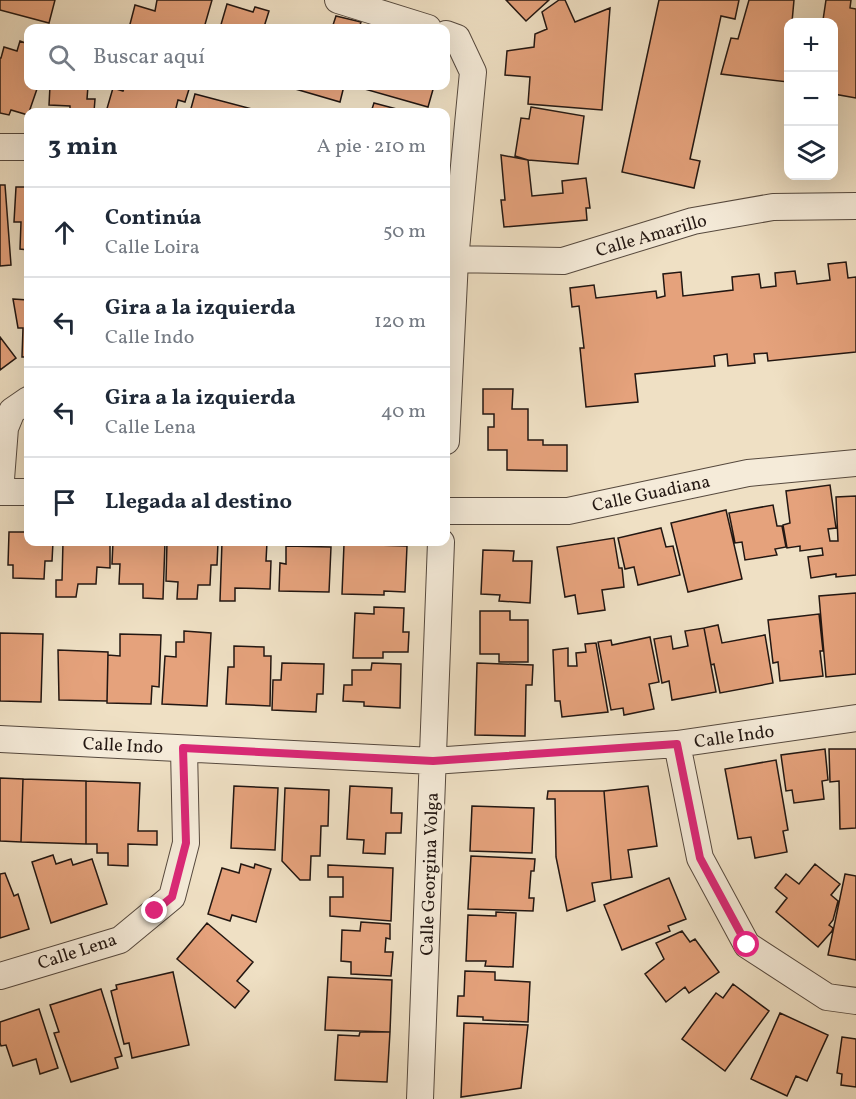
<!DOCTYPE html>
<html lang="es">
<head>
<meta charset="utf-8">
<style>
  :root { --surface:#fff; --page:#f2f2f3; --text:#1f2937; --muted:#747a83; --line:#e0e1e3 }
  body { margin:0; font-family:Vollkorn,serif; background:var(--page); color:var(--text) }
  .controls { position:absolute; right:18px; top:18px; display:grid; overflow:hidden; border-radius:12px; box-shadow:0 6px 24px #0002 }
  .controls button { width:54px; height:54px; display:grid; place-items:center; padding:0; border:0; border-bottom:2px solid var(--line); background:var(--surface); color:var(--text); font:30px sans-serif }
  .stop { position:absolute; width:18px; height:18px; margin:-14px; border:4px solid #db2777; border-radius:50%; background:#fff }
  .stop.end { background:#db2777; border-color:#fff; box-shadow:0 2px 6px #0008 }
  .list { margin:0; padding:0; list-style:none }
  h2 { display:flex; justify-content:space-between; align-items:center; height:78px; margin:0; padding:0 24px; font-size:26px }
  h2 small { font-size:20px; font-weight:400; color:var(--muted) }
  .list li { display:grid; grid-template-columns:39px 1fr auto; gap:18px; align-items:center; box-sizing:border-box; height:90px; padding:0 24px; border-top:2px solid var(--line) }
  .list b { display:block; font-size:22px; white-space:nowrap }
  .list p { margin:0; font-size:20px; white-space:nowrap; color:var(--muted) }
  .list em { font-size:20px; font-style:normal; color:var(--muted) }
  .icon { flex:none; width:33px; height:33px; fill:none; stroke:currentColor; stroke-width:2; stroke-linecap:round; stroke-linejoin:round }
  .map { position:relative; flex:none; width:856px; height:1099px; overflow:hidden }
  .search { position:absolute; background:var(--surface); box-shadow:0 6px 24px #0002; left:24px; top:24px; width:426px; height:66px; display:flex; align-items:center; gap:15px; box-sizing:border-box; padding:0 21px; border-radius:12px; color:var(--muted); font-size:22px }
  .panel { position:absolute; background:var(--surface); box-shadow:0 6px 24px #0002; left:24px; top:108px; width:426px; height:438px; border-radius:12px }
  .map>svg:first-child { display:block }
</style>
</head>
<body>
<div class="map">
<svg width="856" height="1099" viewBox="0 0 856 1099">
  <rect width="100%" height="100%" fill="#efe0c4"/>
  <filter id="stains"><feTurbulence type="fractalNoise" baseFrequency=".00333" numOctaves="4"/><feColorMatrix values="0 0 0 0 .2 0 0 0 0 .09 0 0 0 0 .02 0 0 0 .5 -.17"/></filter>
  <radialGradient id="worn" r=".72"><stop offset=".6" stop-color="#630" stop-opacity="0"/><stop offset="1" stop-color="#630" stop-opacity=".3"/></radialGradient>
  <path fill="#e5a27c" stroke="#231712" stroke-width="1.5" d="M0,0H55L49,23L0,10Z
    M157,0H212L204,28H129L135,5L155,11Z
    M506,0H549L526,21Z
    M559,0H565L575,22L610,8L602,110L528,104L530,77L505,75L507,51L534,47L535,34L547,29L542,12Z
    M659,0H739L735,19L721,16L690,159L700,161L694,188L622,172Z
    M749,0H794L792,22H788V82L721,74L731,38L738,39Z
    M826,0H851L850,8L856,9V98L834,94V22H820L821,20H823Z
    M227,4L253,12L255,7L269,11L264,27L271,28H220Z
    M336,16L361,22L359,28H332Z
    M20,41L28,44V86H38L28,115L11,110L9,115L0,113V58H1L4,47L17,51Z
    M50,86H88L87,99H95L94,112H70V106L49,105Z
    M125,86H190L185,102L178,100L175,112H106L113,88L123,91Z
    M285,86H344L340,102Z
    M361,86H434L428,107L361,88Z
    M195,94L252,109L251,112H190Z
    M374,103L408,112H371Z
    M531,107L584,116L578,164L528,160L515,156L521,118L529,119Z
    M501,155L528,160L532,196L563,193L562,181L586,178L590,208H586L587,220L504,227L501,200H505Z
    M0,185H5L11,265L0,266Z
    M16,187H28V250L20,249L21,222H14Z
    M846,262L848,278L856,277V352L768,361L767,353L754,354L755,363L728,366L727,354L714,356L715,366L635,374L638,402L586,407L580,348H584L579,306L572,307L570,288L594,285L596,298L656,291L657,298L665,296L663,274L681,272L683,296L733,290L732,277L759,274L761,288L776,286L775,273L795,271L797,284L830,280L828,264Z
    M13,299L28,300V357H22L23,328H18Z
    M0,337L16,358L0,370Z
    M483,389H513L512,409H528V440H543V445H567V471L507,470V450H488V427H494V414H483Z
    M830,485L836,528L828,529L830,541H838L836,497L856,496V575L836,577V574L811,578L808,557L823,555L822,548L800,551V546L787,548L783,525L790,523L786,491Z
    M773,505L777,526H782L786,547L775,549L777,555L745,560L742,542L735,543L729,513Z
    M726,510L742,579L688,592L671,523Z
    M661,528L666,547L673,546L680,575L638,585L634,567L625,569L618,538Z
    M9,532H28V542H53L52,561H45L44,579L13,578V565H8Z
    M614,538L619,568H622L624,587L602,590L605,610L578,614L575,595L565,597L557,547Z
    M63,542H110V568L97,567L96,584H78L76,597H56V580H62Z
    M113,542H165L163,599L143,598V584H119L120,564H112Z
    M167,542H218L217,565H211L210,585H198L197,599H177L178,582L166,581Z
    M222,542H267L266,561H271L270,589L235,588V601H220Z
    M344,544L407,546L405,592L384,591V595L342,594Z
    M286,546L331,547L329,592L279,591L280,563L286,564Z
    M483,550L514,551L513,561H532L530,603L499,601L500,595L481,594Z
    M856,593V674L826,677L819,596Z
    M374,607L404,608L403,632H409L408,652H383V658H353L355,613L374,614Z
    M480,611H510V620H528V662H499V654H480Z
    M819,614L823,651H820L823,676L780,681L778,662L773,663L768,620Z
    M718,625L722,643L765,635L773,683L720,693L714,664L711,665L704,628Z
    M704,628L716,692L672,700L669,681L662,683L654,639L671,636L673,649L688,646L685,631Z
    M184,631L211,633L207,706L162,704L165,656L176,657V642H184Z
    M0,633L43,634L41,702L0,701Z
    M120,634L161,635L159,687L152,686L151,704L107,703L108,655L120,656Z
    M650,637L659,682L649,684L654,709L624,715L623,708L611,710L598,642L611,640L612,645Z
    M596,643L608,712L562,717L560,701H555L553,650L568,648V666H577L576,653L586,652L585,644Z
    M234,646L264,647V656H271L270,706L226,704L228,667H234Z
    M58,650L108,652L107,701L59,700Z
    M282,663L324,664L323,694H317L316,712L272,710L273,680H281Z
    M372,663L401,664L400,708L364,706V702L343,701L344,685H352V670H371Z
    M477,663L533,665L532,685H526L525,736L475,735Z
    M825,749L828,780L822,781L824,799L794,803L792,790L786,791L781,755Z
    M829,749H856V828L840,829L839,781L830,782Z
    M776,760L788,830L783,831L787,852L755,858L751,837L738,839L725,769Z
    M0,778L23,779L21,842L0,841Z
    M23,779L86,781V844L21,842Z
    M86,781L140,783L138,831H157V845L128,844V866L108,865V853H97V844H86Z
    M234,786L278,788L275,850L231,848Z
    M350,786L392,788L391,813H402L401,833H386L385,854L363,853L364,840L347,839Z
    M648,786L657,846L628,850L632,877L611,880L604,791Z
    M285,788L329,790L328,826H321L320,856H311L310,880H300L282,861Z
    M548,791H604L611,880L592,883L595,901L567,911L556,857L555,799H547Z
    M472,806L534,808L532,853L470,851Z
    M53,855L56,864L71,859L73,865L92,859L107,904L51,923L32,862Z
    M471,856L535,859L534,871H531L529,898H534L533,911L468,909Z
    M241,864L254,868L255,864L271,869L256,922L232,915L230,921L208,914L222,868L239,873Z
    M815,864L840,884L831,895L838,901L833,920L829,925L833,928L832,931L818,947L776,912L787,898L775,888L786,874L799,884Z
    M328,865L393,868L391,921L330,916V897H343V877H328Z
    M5,873L14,896L18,894L29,929L0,938V874Z
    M845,874L856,876V960L828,955Z
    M669,878L686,919L668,926L670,931L622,950L604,905Z
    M496,912L516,913L513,967L485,966L486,961H466L468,915L496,916Z
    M361,922L390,924V939L386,938L385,952H393L391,976L351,974V962L341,961L342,930L360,931Z
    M207,923L253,962L237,981L249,991L235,1008L177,959Z
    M682,931L690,942L695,939L719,972L689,993L685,987L666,1002L645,974L664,959L656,943Z
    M465,971L495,972V980L530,982L528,1022L483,1020V1017L457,1016L458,996H464Z
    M173,972L189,1045L132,1058L129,1043L124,1044L111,991L117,989L116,985Z
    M328,977L392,980L390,1032L325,1030Z
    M733,984L769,1011L725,1071L682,1039L716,993L723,998Z
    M101,989L122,1056L115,1058L118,1068L71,1082L54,1033L59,1032L50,1005Z
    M39,1009L58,1068L40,1074L36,1059L13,1066L6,1045L1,1046L0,1043V1022Z
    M780,1013L828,1035L807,1081L796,1076L787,1096L751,1079Z
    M464,1023L528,1025L521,1088L461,1097Z
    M360,1032H390L387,1082L335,1080L338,1035L359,1036Z
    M842,1037L856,1039V1087L841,1085L842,1074L837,1073Z"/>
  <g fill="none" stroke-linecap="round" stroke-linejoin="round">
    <g stroke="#56493e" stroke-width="28">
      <path id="minor" d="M338,0L428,28
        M446,34L457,38L473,72L455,260L446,441
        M0,147H28
        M446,259L563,261L693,221L773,207L856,206
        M28,400L12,411L5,428L0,492H28
        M446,511H568L748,473L856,463
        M0,739L433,761L677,744L856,718
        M677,744L700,858L747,945L827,997L856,1001
        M0,976L120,940L172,897L186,843L184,749
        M420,1099L441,542"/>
    </g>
    <use href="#minor" stroke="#f5ebd9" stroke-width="26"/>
  </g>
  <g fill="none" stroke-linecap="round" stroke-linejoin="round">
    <path stroke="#db2777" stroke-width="8" d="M155,911L172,897L186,843L183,748L433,761L677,744L700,858L747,945"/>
  </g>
  <g text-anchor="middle" stroke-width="6" stroke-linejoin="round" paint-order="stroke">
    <g font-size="18" fill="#231712" stroke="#f5ebd9">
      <text transform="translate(651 235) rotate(-16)" y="6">Calle Amarillo</text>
      <text transform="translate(651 493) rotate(-12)" y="6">Calle Guadiana</text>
      <text transform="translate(734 736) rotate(-8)" y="6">Calle Indo</text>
      <text transform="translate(123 745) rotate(3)" y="6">Calle Indo</text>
      <text transform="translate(429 874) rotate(-88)" y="6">Calle Georgina Volga</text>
      <text transform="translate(77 951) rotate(-18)" y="6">Calle Lena</text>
    </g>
  </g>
  <rect width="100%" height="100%" filter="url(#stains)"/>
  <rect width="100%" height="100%" fill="url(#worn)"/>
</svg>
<div class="controls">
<button>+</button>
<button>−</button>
<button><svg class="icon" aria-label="layers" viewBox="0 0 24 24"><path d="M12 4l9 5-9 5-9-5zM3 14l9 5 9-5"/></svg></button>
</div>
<div class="stop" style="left:747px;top:945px"></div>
<div class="stop end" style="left:155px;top:911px"></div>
<div class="search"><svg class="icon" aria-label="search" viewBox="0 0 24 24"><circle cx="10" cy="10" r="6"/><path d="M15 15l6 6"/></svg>Buscar aquí</div>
<section class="panel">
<h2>3 min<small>A pie · 210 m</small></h2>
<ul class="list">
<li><svg class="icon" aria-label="ahead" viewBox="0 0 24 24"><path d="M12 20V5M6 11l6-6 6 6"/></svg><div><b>Continúa</b><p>Calle Loira</p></div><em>50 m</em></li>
<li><svg class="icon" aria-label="left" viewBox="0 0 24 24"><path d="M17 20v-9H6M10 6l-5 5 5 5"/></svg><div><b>Gira a la izquierda</b><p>Calle Indo</p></div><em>120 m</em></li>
<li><svg class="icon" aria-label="left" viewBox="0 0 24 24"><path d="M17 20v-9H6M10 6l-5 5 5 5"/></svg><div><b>Gira a la izquierda</b><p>Calle Lena</p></div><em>40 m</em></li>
<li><svg class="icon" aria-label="arrive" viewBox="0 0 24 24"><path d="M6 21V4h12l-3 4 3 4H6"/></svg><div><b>Llegada al destino</b></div></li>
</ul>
</section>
</div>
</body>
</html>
